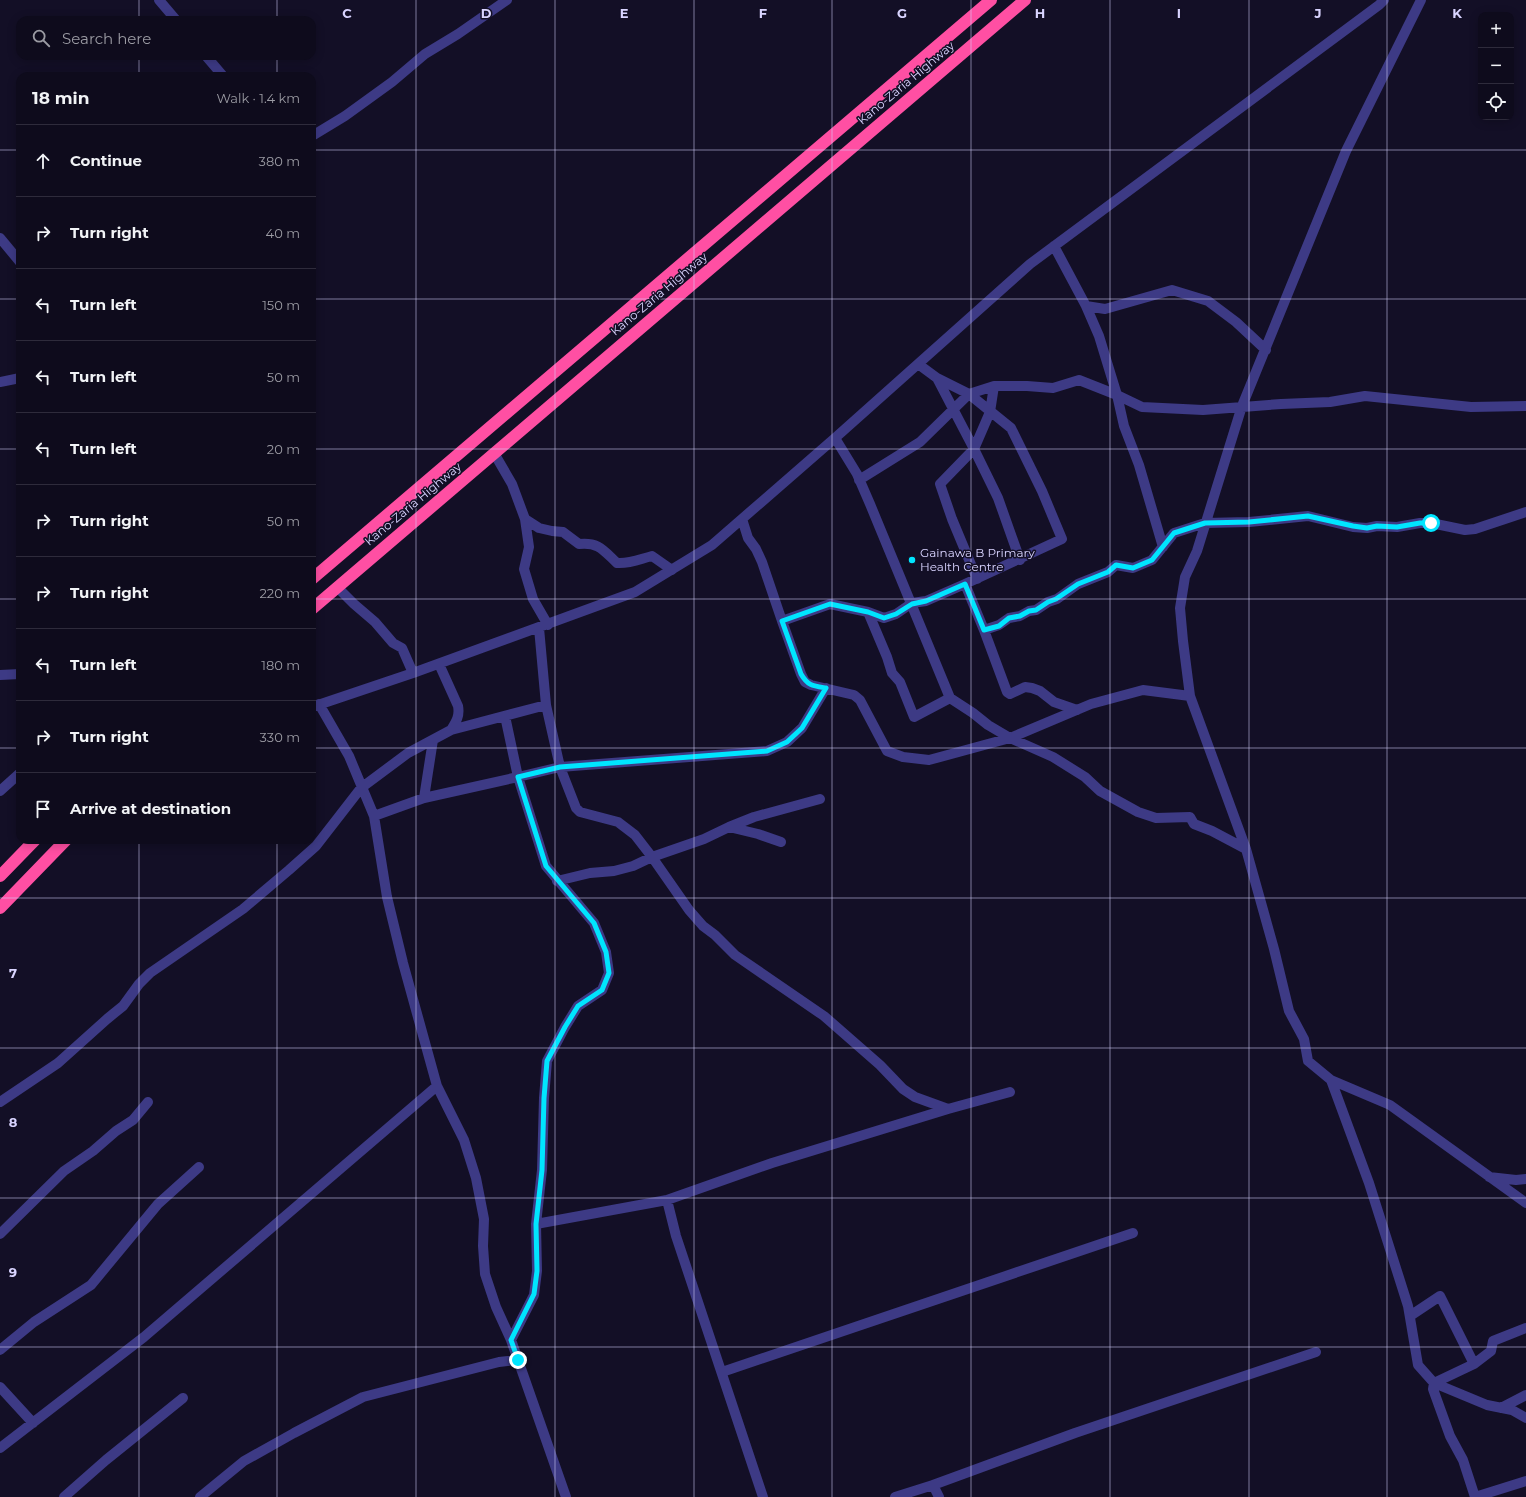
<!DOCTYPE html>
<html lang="en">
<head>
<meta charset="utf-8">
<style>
  :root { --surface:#0e0b1c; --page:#1c1929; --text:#f1f3f6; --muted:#9b9ba3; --line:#2e2b3b }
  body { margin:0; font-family:Montserrat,sans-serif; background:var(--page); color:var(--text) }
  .controls { position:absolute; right:12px; top:12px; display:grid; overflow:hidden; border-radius:8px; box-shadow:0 2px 10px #0003 }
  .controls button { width:36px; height:36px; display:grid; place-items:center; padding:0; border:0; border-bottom:1px solid var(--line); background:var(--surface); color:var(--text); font:20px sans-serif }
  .stop { position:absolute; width:12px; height:12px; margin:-9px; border:3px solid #00e5ff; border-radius:50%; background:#fff }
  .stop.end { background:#00e5ff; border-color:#fff; box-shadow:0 1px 4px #0008 }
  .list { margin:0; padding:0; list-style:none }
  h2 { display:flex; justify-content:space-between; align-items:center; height:52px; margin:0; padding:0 16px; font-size:17px }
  h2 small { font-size:13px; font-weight:400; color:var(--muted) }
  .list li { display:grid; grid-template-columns:26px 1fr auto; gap:12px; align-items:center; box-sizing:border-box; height:72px; padding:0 16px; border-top:1px solid var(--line) }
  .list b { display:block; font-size:15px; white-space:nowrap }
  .list em { font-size:13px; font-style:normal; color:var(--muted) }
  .icon { flex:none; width:22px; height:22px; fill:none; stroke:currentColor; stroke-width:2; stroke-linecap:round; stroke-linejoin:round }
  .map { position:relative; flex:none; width:1526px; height:1497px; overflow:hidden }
  .search { position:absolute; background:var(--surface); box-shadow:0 2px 10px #0003; left:16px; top:16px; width:300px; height:44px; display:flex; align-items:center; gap:10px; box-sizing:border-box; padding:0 14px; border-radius:12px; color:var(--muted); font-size:15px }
  .panel { position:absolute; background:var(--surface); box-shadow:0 2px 10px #0003; left:16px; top:72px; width:300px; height:772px; border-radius:12px }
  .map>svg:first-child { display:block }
</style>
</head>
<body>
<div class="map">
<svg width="1526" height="1497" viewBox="0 0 1526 1497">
  <rect width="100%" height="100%" fill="#130f26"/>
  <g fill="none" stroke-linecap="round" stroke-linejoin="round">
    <path stroke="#3d3a85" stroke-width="10" d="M159,0L176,20
      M1421,0L1346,151L1242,406L1197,551L1185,577L1180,608L1183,641L1190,696L1246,849L1274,949L1289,1011L1304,1039L1308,1061L1331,1080L1369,1183L1408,1306L1418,1365L1434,1383L1487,1405L1512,1410L1526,1418
      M206,56L223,76
      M312,136L345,116L392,82L425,54L458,34L507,0
      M0,238L20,262
      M1054,246L1086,306L1099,336L1117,395L1142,407L1203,410L1281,404L1330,402L1365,396L1471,407L1526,406
      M1086,306L1105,309L1172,290L1208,301L1236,322L1266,350
      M918,364L937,378L969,394L1011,428L1042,491L1062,539L965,584
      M937,378L974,449L940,484L952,519L977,579
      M0,382L20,378
      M994,386L990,412L974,449L998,498L1020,560
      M835,438L857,474L870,504L950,698
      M494,453L512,484L525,519L529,547L524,569L533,599L548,625
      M859,480L920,442L969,394L994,386H1027L1053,388L1079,380L1117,395L1124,426L1139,465L1163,547
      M525,519L539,528L552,531L563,532L579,544C599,542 603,550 617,563C630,564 640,559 652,556L672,570
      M742,519L748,538L756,549L762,562L782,621L830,604L868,612L887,657L892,673L900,682L914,717L950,698L973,713L988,725L1010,738L1053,757L1085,777L1100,791L1138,812L1156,818L1190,817L1194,824L1212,831L1246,849
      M337,587L354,604L375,622L393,643L402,648L413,673
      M868,612L884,618L896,614L912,603L926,601L965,584L984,630L999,625L1009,618L1020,616L1029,611L1036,610L1048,602L1057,599L1078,584L1108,572L1116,565L1133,568L1152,560L1174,533L1205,523L1249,522L1308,516L1353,527L1367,528L1377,526L1397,527L1420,523H1431L1465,530L1475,529L1526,512
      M782,621L801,674L805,682L811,685L854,695L860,700L887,751L903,757L929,760L1010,738L1091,704L1143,690L1190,696
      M984,630L1007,692L1010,694L1025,687L1032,688L1040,691L1054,702L1077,710
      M439,664L458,706C460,716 456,722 451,730
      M0,675L20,674
      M319,704L349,756L374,816
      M312,707L413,673L635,592L712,545L835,438L1030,264L1379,5L1384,0
      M433,740L424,798L374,816L387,897L403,963L437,1086L464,1140L476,1178L484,1219L483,1246L485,1274L496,1307L511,1340L566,1497
      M0,791L20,773
      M424,798L518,777L505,716
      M820,799L754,817L729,827L704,839L652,857L635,835L618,822L580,812L576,808L560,767L767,751L787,742L802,728L826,688
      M729,827L758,834L781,842
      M557,881L590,873L614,871L633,866L652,857L689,910L703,926L715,935L735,955L824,1016L880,1065L903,1089L915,1097L948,1109
      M1331,1080L1390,1105L1526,1203
      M0,1102L58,1063L107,1019L123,1006L139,984L150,973L243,909L289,870L316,846L361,788L408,753L451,730L546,705L539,628
      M1489,1177L1516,1180L1526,1179
      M667,1200L676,1236L763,1497
      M536,1224L667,1200L772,1163L948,1109L1010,1092
      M0,1234L64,1171L93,1151L116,1131L133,1120L148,1102
      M1410,1316L1440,1296L1474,1364
      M1526,1328L1493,1341L1491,1351L1474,1364L1434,1383L1433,1389L1450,1436L1463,1460L1475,1497L1526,1481
      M511,1340L534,1295L537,1271L536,1224L542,1170L544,1098L547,1061L565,1027L578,1006L602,990L609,973L606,952L594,923L546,866L518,777L560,767L546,705
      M0,1350L34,1322L91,1285L158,1204L199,1167
      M722,1372L1133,1233
      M0,1387L33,1423
      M1501,1408L1526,1395
      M0,1448L144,1337L437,1086
      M933,1485L1075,1433L1316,1352
      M64,1497L106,1460L183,1398
      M200,1497L244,1461L294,1433L363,1397L499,1362L518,1360
      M895,1497L933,1485L939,1497"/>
    <path stroke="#ff4fa3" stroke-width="12" d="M312,579L991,0
      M312,609L1025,0
      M0,876L35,840
      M0,908L66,840"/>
  </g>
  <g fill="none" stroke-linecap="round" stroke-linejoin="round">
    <path stroke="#00e5ff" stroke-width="5" d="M518,1360L511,1340L534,1294L537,1271L536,1224L542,1170L544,1098L547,1061L565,1027L578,1006L602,990L609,973L606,952L594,923L546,866L518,777L560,767L767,751L787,742L802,728L826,688C813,686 808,686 801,674L782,621L830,604L868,612L884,618L896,614L912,604L926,601L965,584L984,630L999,626L1009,618L1020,616L1029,611L1036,610L1048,602L1056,599L1078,584L1108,572L1116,565L1133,568L1152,560L1174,533L1205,523L1249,522L1308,516L1353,526L1367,528L1377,526L1397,527L1420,523H1431"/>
  </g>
  <path fill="none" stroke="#d9d4ff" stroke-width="1" stroke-opacity="0.55" d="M139,0V20M277,0V20M416,0V1497M555,0V1497M694,0V1497M832,0V1497M971,0V1497M1110,0V1497M1249,0V1497M1387,0V1497M139,56V76M277,56V76M0,150H20M312,150H1526M0,299H20M312,299H1526M0,449H20M312,449H1526M0,599H20M312,599H1526M0,748H20M312,748H1526M139,840V1497M277,840V1497M0,898H1526M0,1048H1526M0,1198H1526M0,1347H1526"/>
  <circle fill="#00e5ff" stroke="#130f26" stroke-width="1.5" cx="912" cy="560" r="4"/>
  <g text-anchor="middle" stroke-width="3" stroke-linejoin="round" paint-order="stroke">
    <g font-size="12" fill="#d9d4ff" stroke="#130f26">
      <text transform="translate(906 83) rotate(-40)" y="4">Kano-Zaria Highway</text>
      <text transform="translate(659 294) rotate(-40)" y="4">Kano-Zaria Highway</text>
      <text transform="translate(413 504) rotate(-40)" y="4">Kano-Zaria Highway</text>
    </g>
    <g font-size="12" fill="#d9d4ff" stroke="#130f26" text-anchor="start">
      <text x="920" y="557">Gainawa B Primary<tspan x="920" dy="14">Health Centre</tspan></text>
    </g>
  </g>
  <g font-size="13" text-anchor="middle" font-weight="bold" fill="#d9d4ff" stroke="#130f26" stroke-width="3" stroke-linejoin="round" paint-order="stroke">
    <text x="347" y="18">C</text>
    <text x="486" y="18">D</text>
    <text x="624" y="18">E</text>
    <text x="763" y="18">F</text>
    <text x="902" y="18">G</text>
    <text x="1040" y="18">H</text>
    <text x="1179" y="18">I</text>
    <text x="1318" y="18">J</text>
    <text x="1457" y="18">K</text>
    <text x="13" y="978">7</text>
    <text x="13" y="1127">8</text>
    <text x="13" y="1277">9</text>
  </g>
</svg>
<div class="controls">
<button>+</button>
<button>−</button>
<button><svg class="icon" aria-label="locate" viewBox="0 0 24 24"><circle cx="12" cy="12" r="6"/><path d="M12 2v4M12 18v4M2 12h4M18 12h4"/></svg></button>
</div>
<div class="stop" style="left:1431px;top:523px"></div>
<div class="stop end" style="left:518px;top:1360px"></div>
<div class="search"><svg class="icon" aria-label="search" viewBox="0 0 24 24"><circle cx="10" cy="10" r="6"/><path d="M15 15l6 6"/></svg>Search here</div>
<section class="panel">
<h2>18 min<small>Walk · 1.4 km</small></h2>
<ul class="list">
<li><svg class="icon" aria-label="ahead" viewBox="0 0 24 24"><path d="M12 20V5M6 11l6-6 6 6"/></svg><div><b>Continue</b></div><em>380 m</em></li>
<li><svg class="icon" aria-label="right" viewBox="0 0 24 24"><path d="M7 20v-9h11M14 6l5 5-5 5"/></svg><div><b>Turn right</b></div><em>40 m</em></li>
<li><svg class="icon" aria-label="left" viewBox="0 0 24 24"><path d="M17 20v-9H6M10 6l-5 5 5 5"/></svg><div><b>Turn left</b></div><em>150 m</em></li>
<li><svg class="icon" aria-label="left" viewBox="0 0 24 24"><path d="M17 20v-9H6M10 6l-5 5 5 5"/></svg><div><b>Turn left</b></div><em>50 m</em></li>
<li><svg class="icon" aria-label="left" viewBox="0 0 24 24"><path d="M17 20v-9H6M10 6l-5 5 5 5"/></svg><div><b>Turn left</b></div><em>20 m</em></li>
<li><svg class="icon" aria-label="right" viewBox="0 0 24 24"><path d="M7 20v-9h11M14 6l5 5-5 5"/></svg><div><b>Turn right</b></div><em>50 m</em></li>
<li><svg class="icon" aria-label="right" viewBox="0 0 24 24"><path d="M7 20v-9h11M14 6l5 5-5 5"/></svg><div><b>Turn right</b></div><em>220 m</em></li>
<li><svg class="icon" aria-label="left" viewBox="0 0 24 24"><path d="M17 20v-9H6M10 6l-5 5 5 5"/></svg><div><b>Turn left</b></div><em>180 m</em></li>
<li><svg class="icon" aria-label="right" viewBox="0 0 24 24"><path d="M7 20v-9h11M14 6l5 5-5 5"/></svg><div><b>Turn right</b></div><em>330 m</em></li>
<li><svg class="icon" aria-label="arrive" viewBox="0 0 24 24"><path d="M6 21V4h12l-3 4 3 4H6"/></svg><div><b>Arrive at destination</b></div></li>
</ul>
</section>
</div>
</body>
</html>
